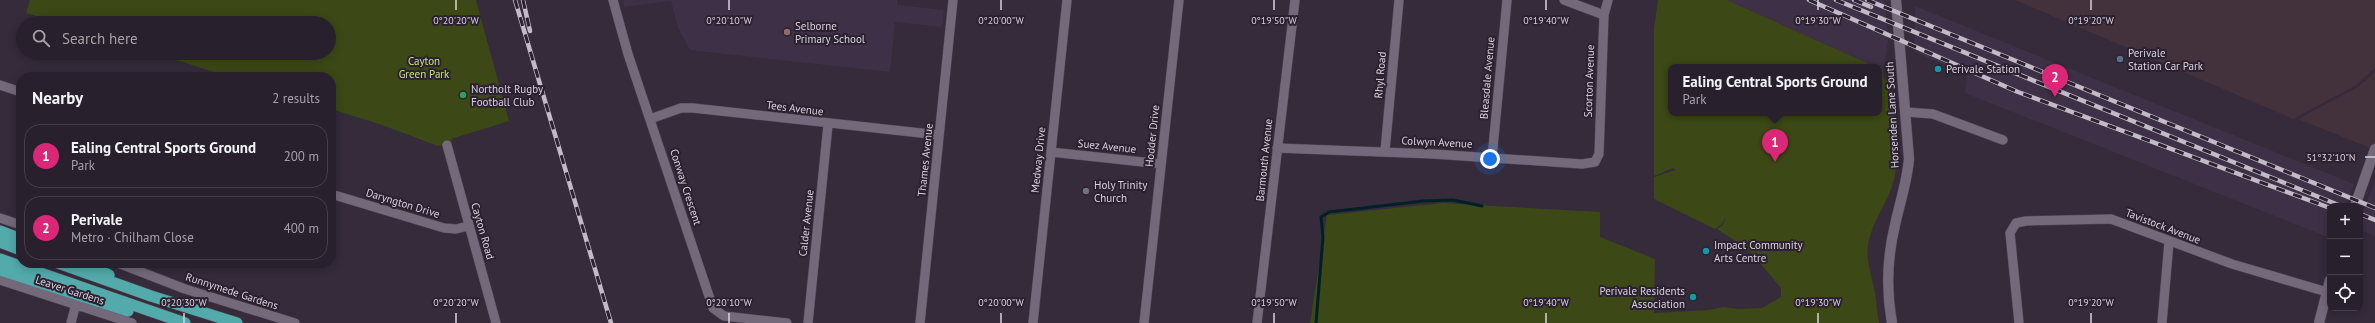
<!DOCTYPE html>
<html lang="en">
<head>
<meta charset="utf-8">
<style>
  :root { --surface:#28202c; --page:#302834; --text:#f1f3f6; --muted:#a5a3a9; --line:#443e48; --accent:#db2777 }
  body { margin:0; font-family:"PT Sans",sans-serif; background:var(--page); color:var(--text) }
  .controls { position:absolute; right:12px; bottom:12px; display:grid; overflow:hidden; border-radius:8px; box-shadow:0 2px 10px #0003 }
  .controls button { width:36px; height:36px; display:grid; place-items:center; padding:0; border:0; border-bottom:1px solid var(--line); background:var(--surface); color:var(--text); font:20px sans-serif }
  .you { position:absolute; left:1490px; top:159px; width:14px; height:14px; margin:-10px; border:3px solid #fff; border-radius:50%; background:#1a73e8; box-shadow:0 0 0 6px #1a73e833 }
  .badge { display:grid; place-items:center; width:26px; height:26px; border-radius:50%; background:var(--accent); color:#fff; font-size:13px; font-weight:700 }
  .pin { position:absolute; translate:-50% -33px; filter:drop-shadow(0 1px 2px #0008) }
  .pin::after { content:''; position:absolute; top:21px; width:14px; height:12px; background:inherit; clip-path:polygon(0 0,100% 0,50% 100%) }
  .popup { position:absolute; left:1668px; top:64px; width:214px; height:52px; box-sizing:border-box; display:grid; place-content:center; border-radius:8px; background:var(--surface); filter:drop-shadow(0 1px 3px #0005); font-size:13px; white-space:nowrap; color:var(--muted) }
  .popup b { font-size:15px; color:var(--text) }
  .popup::after { content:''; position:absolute; left:50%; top:100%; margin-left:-8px; border:8px solid transparent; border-top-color:var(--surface) }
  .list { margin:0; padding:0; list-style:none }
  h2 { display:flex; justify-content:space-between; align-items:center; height:52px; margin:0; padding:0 16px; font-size:17px }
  h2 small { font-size:13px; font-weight:400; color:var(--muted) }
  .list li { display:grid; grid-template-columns:26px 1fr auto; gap:12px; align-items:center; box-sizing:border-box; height:64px; margin:0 8px 8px; padding:0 8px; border:1px solid var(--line); border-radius:16px }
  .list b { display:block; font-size:15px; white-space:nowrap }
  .list p { margin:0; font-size:13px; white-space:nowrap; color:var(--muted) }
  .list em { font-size:13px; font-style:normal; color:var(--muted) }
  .icon { flex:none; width:22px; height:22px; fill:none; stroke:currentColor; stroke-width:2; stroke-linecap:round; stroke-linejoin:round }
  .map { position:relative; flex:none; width:2375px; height:323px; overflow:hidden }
  .search { position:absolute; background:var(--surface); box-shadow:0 2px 10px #0003; left:16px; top:16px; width:320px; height:44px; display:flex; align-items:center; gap:10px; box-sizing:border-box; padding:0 14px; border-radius:22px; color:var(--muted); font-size:15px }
  .panel { position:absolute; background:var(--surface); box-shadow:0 2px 10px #0003; left:16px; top:72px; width:320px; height:196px; border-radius:16px }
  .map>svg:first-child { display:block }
</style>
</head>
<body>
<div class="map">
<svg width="2375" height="323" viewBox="0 0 2375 323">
  <rect width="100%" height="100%" fill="#352b3b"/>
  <path fill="#43313b" d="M2015,0H2375V68L2355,86L2293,119Z
    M2375,72V150L2298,119L2358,87Z"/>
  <path fill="#3e3046" d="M623,0H897V5L944,10L942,27L895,22L890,72L690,50L678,28L671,1L624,7Z
    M1727,0H1885L1888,42L1883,70Z
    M1915,6L2354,184L2346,206H2330V238L1965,93L1967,75L1915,52Z
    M2375,182V236L2360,230V219Z"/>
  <path fill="#3c4816" d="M30,0H476L509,121L451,139L452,142L438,146L382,125L331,109V77H230L154,53H329V23H59L26,13Z
    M1658,0H1727L1876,67H1671V113H1879V69L1883,70L1884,79L1890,82C1893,113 1900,149 1894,180C1889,199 1877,215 1871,233C1863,255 1871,271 1875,293C1877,303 1877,313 1879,323H1310L1327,215L1443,203L1600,212V237L1655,259L1654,313L1709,310L1723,307L1739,309L1762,308L1781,297V288L1749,250L1717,229L1723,225L1726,216L1722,224L1715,229L1654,199V177L1676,170L1673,168L1654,176V28Z"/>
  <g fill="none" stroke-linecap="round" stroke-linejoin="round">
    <path stroke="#002028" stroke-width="3" d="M1316,323L1323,237L1321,217L1329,212L1423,201L1453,200L1482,206"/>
    <g stroke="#524856" stroke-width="10">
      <path id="minor" d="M613,0L628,54L713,308L724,316L787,323
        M1564,0L1604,15
        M0,85L21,92
        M1906,112L1933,114L2003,140
        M650,119L681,108H693L939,135
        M447,145L496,323
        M1277,148L1433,154L1582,164L1595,162L1599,154L1604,15L1608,0
        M1385,151L1399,0
        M1051,152L1161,164
        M1492,158L1507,0
        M331,194L444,228L456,229L468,226
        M0,218L21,225
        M118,263L185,289L295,323
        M0,280L132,323
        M71,323L76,304
        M808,323L828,125
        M920,323L953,0
        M1033,323L1067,0
        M1144,323L1179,0
        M1257,323L1295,0
        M2019,323L2010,233L2016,223L2026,221L2111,219L2232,264L2327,292
        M2162,323L2169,242"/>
    </g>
    <g stroke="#524856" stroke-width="11">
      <path id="tertiary" d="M2355,206L2375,149
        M1892,323C1886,290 1887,258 1895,225C1900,202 1907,182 1909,159L1896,0
        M2319,323L2330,280"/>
    </g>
    <g stroke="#524856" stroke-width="12">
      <path id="trunk" d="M0,231L21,239
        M0,242L21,250
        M0,259L185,323
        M58,263L151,296L237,323
        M84,263L109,275
        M0,270L128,311"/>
    </g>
    <use href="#minor" stroke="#74687b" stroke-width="9"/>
    <use href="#tertiary" stroke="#74687b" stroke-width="10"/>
    <use href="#trunk" stroke="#52aaaa" stroke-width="11"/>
    <g stroke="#c2bac6" stroke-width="4.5">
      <path id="rail" d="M515,0L611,323
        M523,0L530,31
        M1809,0L2018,92L2330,208
        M1836,0L2341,206
        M1854,0L1871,7
        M1867,0L2375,208
        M2360,214L2375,220"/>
    </g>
    <use href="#rail" stroke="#2b2131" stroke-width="3" stroke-dasharray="9" stroke-linecap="butt"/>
  </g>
  <path fill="none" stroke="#d9d2dd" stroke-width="1.5" d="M456,0V10M729,0V10M1001,0V10M1274,0V10M1546,0V10M1818,0V10M2091,0V10M2365,157H2375M184,313V323M456,313V323M729,313V323M1001,313V323M1274,313V323M1546,313V323M1818,313V323M2091,313V323"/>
  <circle fill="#8d6e63" stroke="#2b2131" stroke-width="1.5" cx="787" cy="32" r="4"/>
  <circle fill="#5c6f8a" stroke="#2b2131" stroke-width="1.5" cx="2120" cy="59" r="4"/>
  <g fill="#0f9aa8" stroke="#2b2131" stroke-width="1.5">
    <circle cx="1938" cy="69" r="4"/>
    <circle cx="1706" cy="251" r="4"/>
    <circle cx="1693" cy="297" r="4"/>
  </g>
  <circle fill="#2e9e5b" stroke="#2b2131" stroke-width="1.5" cx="463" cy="95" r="4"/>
  <circle fill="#6b7280" stroke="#2b2131" stroke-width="1.5" cx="1086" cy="191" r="4"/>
  <g text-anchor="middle" stroke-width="4" stroke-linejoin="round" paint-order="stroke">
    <g font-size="11" fill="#d9d2dd" stroke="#2b2131" text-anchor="start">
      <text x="795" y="30">Selborne<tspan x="795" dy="13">Primary School</tspan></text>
      <text x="2128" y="57">Perivale<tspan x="2128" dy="13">Station Car Park</tspan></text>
      <text x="1946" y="73">Perivale Station</text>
      <text x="471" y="93">Northolt Rugby<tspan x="471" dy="13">Football Club</tspan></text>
      <text x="1094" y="189">Holy Trinity<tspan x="1094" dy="13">Church</tspan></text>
      <text x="1714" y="249">Impact Community<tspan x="1714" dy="13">Arts Centre</tspan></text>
      <text x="1685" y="295" text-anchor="end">Perivale Residents<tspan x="1685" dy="13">Association</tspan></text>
    </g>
    <g font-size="11" fill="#c7e37f" stroke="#2b2131">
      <text x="424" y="65">Cayton<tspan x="424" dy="13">Green Park</tspan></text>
    </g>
    <g font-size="11" fill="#d9d2dd" stroke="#2b2131">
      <text transform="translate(1380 75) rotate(-85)" y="4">Rhyl Road</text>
      <text transform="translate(1487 78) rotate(-85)" y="4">Bleasdale Avenue</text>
      <text transform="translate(1589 81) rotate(-88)" y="4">Scorton Avenue</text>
      <text transform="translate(795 108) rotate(7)" y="4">Tees Avenue</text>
      <text transform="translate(1892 115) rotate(-93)" y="4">Horsenden Lane South</text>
      <text transform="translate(1152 136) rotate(-84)" y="4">Hodder Drive</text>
      <text transform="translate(1437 142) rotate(3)" y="4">Colwyn Avenue</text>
      <text transform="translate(1107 146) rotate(6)" y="4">Suez Avenue</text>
      <text transform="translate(925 160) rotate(-84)" y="4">Thames Avenue</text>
      <text transform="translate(1038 160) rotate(-84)" y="4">Medway Drive</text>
      <text transform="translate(1264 160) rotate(-84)" y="4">Barmouth Avenue</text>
      <text transform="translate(686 187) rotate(72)" y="4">Conway Crescent</text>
      <text transform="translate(403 203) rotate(17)" y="4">Daryngton Drive</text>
      <text transform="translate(806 223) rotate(-84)" y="4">Calder Avenue</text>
      <text transform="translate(2163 226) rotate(21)" y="4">Tavistock Avenue</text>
      <text transform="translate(483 231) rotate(74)" y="4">Cayton Road</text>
      <text transform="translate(70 290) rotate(18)" y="4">Leaver Gardens</text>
      <text transform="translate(232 291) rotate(18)" y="4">Runnymede Gardens</text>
    </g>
  </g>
  <g font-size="10" text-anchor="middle" fill="#d9d2dd" stroke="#2b2131" stroke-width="4" stroke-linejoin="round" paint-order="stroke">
    <text x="456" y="24">0°20'20"W</text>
    <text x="729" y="24">0°20'10"W</text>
    <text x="1001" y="24">0°20'00"W</text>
    <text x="1274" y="24">0°19'50"W</text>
    <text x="1546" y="24">0°19'40"W</text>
    <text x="1818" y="24">0°19'30"W</text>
    <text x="2091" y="24">0°19'20"W</text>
    <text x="2331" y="161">51°32'10"N</text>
    <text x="184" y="306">0°20'30"W</text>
    <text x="456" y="306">0°20'20"W</text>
    <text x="729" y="306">0°20'10"W</text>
    <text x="1001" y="306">0°20'00"W</text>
    <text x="1274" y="306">0°19'50"W</text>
    <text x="1546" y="306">0°19'40"W</text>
    <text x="1818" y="306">0°19'30"W</text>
    <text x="2091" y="306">0°19'20"W</text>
  </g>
</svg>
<div class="controls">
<button>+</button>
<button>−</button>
<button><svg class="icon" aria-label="locate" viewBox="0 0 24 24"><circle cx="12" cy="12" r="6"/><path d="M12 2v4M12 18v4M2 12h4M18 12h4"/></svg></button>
</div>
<div class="you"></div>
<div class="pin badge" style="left:1775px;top:162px">1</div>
<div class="popup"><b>Ealing Central Sports Ground</b>Park</div>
<div class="pin badge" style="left:2055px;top:97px">2</div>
<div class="search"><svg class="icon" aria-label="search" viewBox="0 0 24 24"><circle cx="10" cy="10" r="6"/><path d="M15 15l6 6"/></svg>Search here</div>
<section class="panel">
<h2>Nearby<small>2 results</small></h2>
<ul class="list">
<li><span class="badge">1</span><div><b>Ealing Central Sports Ground</b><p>Park</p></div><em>200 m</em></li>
<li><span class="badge">2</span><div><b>Perivale</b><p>Metro · Chilham Close</p></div><em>400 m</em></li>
</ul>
</section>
</div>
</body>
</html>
